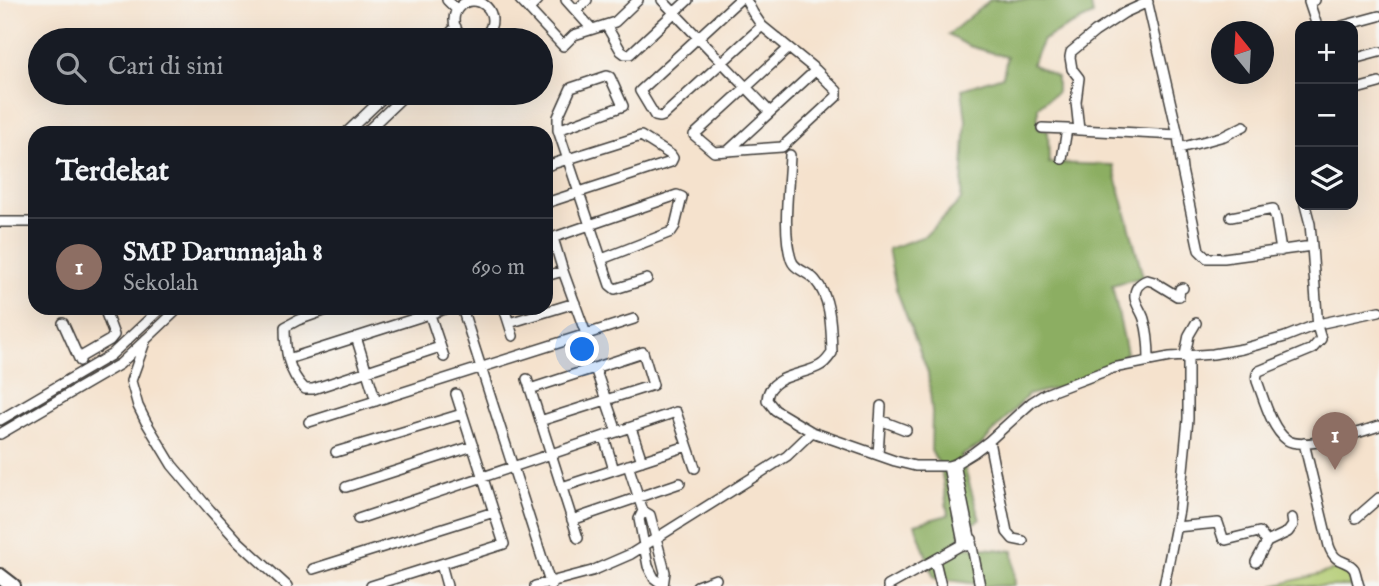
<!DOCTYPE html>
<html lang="id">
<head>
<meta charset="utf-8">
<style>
  :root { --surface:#171b24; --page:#242831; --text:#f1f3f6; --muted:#9ea1a6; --line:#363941; --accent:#d1495b }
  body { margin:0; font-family:"IM FELL English",serif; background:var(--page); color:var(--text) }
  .controls { position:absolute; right:21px; top:21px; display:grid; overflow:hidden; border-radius:14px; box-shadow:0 7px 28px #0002 }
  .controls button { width:63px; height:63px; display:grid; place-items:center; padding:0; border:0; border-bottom:2px solid var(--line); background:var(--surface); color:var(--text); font:35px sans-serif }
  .compass { position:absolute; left:1211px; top:21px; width:63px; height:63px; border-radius:50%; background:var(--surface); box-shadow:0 7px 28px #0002; rotate:342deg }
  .you { position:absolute; left:583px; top:350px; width:24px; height:24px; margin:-18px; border:5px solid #fff; border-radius:50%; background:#1a73e8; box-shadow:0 0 0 10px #1a73e833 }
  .badge { display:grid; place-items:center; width:46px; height:46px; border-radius:50%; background:var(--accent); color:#fff; font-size:23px; font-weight:700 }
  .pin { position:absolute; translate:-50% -58px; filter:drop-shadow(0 2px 4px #0008) }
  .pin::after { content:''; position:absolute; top:37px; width:24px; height:21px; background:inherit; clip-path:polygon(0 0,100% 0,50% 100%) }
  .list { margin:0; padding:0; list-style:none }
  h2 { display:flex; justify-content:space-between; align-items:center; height:91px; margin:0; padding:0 28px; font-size:30px }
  h2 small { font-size:23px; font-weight:400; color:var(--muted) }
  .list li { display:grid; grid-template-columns:46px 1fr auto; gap:21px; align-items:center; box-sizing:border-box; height:98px; padding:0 28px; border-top:2px solid var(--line) }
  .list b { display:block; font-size:26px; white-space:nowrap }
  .list p { margin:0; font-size:23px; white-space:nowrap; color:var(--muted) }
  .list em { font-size:23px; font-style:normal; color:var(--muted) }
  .icon { flex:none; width:38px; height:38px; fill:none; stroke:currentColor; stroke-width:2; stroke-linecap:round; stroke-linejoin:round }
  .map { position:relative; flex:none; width:1379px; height:586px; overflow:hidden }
  .search { position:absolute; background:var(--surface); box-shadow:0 7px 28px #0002; left:28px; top:28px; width:525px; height:77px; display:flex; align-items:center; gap:18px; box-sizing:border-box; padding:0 24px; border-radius:38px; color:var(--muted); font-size:26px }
  .panel { position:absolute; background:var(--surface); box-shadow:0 7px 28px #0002; left:28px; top:126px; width:525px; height:189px; border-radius:21px }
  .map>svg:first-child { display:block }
</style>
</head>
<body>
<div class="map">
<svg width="1379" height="586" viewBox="0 0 1379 586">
  <rect width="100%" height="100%" fill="#f6f6f2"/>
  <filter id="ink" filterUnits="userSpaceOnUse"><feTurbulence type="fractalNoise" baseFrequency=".0143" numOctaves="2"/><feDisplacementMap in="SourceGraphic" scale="14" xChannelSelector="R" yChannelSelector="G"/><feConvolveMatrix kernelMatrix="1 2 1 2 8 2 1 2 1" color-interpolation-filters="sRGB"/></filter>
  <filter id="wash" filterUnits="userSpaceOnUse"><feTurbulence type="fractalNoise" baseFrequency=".00686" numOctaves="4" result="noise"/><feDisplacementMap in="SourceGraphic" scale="28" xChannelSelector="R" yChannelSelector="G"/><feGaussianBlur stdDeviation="1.57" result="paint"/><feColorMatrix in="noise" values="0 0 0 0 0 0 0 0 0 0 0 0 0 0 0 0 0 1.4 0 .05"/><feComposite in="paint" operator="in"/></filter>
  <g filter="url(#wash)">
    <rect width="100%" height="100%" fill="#f5e2cd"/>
    <path fill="#b1ca6f" stroke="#667346" stroke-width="2" d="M1346,567L1351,586H1273Z"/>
    <path fill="#8cae62" stroke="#54653f" stroke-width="2" d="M990,0H1090L1093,15L1069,26L1043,40L1032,64L1057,77V92L1038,107V128L1048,131L1049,163L1113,165L1143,277L1112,285L1127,353L1083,382L1028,395L981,445L961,456L980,520L960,529V546L1013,551L1015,586H978V584L934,578L915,524L948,515L941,467L931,451L932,412L928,373L896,289L888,249L925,236L961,200L966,120L962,89L1003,76L1007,57L969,46L948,35Z"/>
  </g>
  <g filter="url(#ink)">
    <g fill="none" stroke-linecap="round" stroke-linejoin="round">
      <g stroke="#3d3a37" stroke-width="12">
        <path id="minor" d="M447,0L457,10
          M520,0L563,46L574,35L615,22L638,0
          M566,0L592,29
          M662,0L770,112
          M739,0L640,91L655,116L660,117L663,116L762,26
          M746,0L753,13L762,26L816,70L837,91V96L782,147L714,152L694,135L789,48
          M1147,0L1178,135L1182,170L1199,250L1207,258H1224L1312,246L1318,329L1321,339L1312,349L1259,371C1256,374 1256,377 1257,381C1264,399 1271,428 1287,440C1303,451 1361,432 1379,426
          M1315,0L1309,2L1317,26
          M454 20a19 19 0 1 1 38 0a19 19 0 1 1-38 0Z
          M1148,2L1124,13L1095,32L1071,52L1070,57L1072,69L1079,78L1076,102L1079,130L1178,135
          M529,9L538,0
          M576,11L587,0
          M606,25L621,51L625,54H630L688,0
          M1342,26L1379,16
          M443,40L456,27
          M1353,59L1379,52
          M1353,90L1379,83
          M1042,128L1067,129
          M558,130L623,106L610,77L607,76L571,88L558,117V130L610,285L615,289L647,279
          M346,133L388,93
          M365,133L407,93
          M1180,148L1224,136L1244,126
          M729,150L816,70
          M790,155C789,185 782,231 791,259C794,270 807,271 815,280C832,299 831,329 832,353C829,357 826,362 821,365C804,376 768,374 767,400L775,410L812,432
          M1062,159L1067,129L1079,130
          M546,166L641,136L671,155L673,158L671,162L546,203
          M1305,205L1310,224L1312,246
          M1231,217L1273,209L1276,219L1281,251
          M0,222H35
          M553,238L563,271L586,334
          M546,240L677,195L682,197L675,226L671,232L602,259
          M546,276L563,271
          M332,308L298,320L285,327C285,350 288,373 305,389H313L440,347
          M462,308L551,586
          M504,308L513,336
          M428,309L444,357
          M63,323L80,361
          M509,323L575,303
          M356,337L376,401
          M146,339L131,381L138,406L146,422L172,465L210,510L239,542L287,586
          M1185,355L1189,335L1196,323
          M79,358L110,340L114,335L104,308
          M288,359L448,308
          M1149,360C1149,346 1148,332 1144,319C1142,312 1136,305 1135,298C1134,289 1139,283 1147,280L1154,282L1177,296H1179L1180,289L1183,288
          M595,368L617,432
          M527,379L578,538
          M530,389L643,352L653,385L540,421
          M0,420L111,355L161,308
          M880,420L906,430
          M309,422L634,319
          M631,428L642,461
          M0,434L120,364L179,308
          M604,437L614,470
          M989,441L1007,532L1013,539L1023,541
          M1304,443L1329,546C1336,566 1346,558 1354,569C1356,573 1357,581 1359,586
          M336,452L462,414
          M878,455L881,406
          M955,464L980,586
          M628,465L643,511L650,515L665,572L663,586
          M948,466L963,543L966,546
          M346,487L473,446
          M562,487L687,446
          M643,511L639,519L648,566L654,578L662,584
          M1356,518L1379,498
          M358,519L676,412L695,468
          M572,520L680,483
          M1176,527L1218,523L1223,538L1226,540L1259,532L1267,542L1256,562
          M1267,542L1288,532L1293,525L1292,518
          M935,561L941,586
          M441,564L447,586
          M313,569L494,512
          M371,586L504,544L456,394
          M535,586L592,571L631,554L787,456L812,432L895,461L915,466H948L955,464L973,453L989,441L1032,402L1045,394L1113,368L1170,357L1213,354L1242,349L1285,337L1318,324L1379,311
          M697,586L716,579
          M888,586L972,539
          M1164,586L1179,510L1188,419V355"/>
      </g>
      <g stroke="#3d3a37" stroke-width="18">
        <path id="primary" d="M0,576L13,586"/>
      </g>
      <use href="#minor" stroke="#fff" stroke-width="9"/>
      <use href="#primary" stroke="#fff" stroke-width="14"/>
    </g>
  </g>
</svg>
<div class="controls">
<button>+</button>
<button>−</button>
<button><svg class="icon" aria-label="layers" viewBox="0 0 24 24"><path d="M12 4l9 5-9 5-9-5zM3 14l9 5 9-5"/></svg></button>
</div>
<svg class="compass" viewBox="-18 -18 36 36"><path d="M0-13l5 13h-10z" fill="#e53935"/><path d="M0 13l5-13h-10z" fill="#9ea1a6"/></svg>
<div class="you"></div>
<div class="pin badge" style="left:1335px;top:470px;background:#8d6e63">1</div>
<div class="search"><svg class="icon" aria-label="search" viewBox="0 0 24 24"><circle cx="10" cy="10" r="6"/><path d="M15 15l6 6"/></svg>Cari di sini</div>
<section class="panel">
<h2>Terdekat<small></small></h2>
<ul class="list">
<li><span class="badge" style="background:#8d6e63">1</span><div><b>SMP Darunnajah 8</b><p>Sekolah</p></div><em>690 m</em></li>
</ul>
</section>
</div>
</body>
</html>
